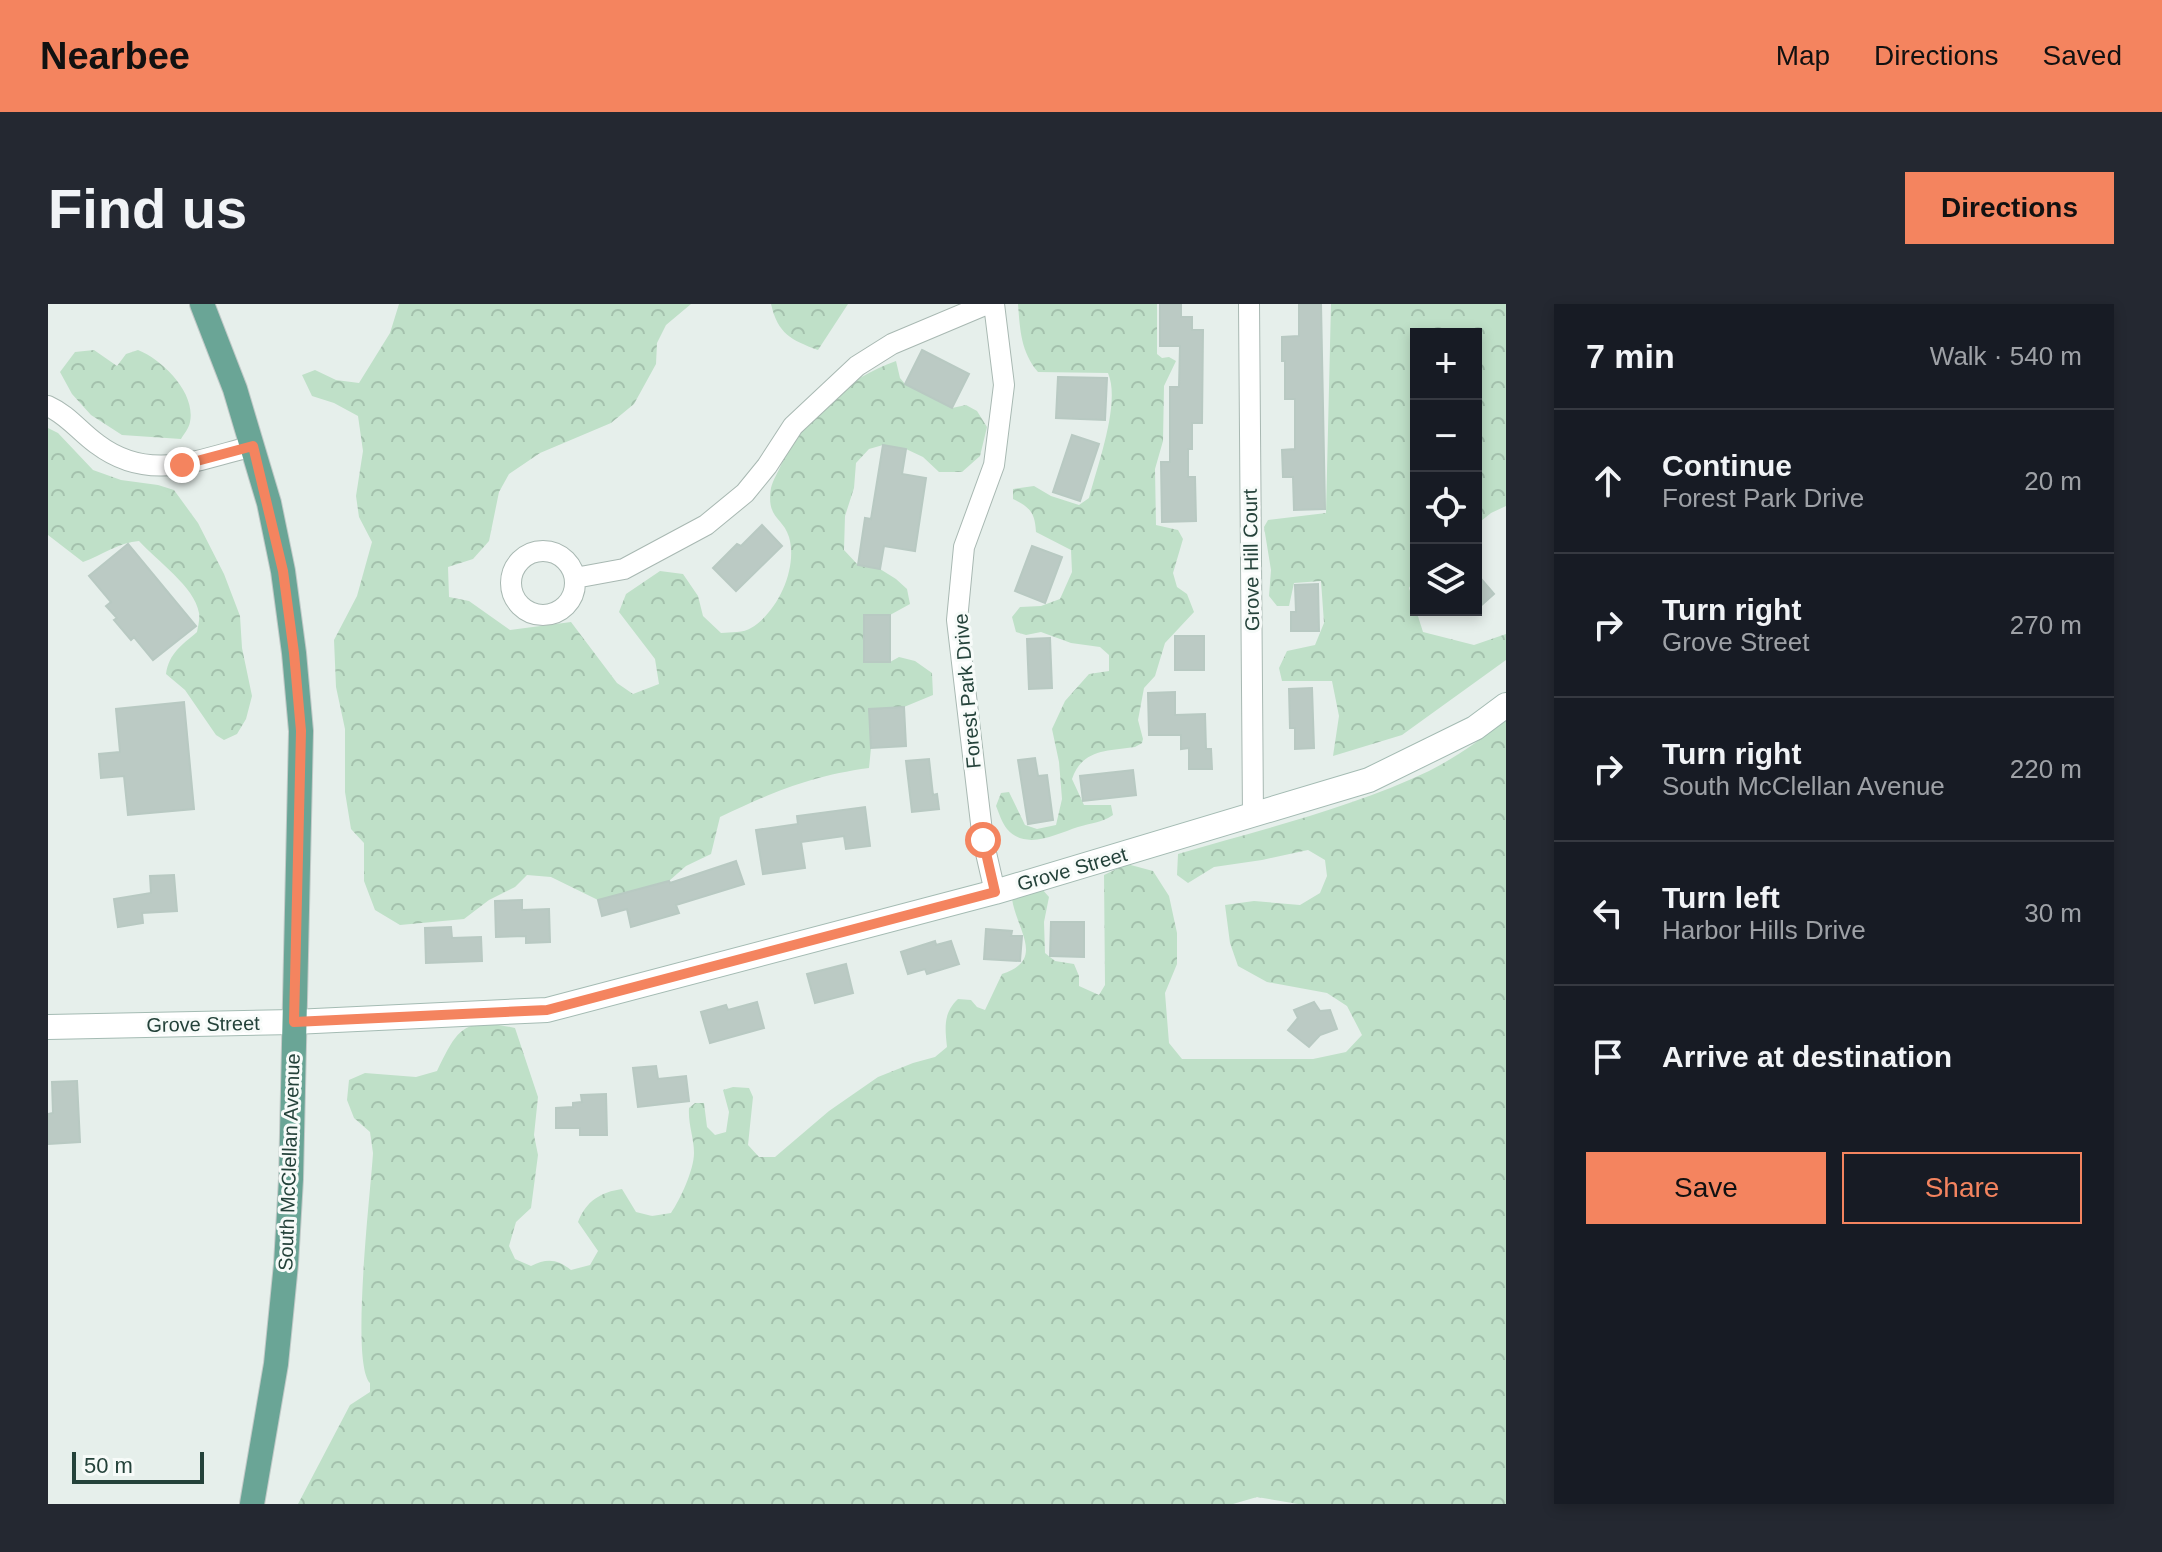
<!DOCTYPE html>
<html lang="en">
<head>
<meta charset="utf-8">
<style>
  :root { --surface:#171b24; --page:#242831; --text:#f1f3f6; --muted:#9ea1a6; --line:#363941; --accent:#f4845f }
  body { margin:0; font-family:Arial,sans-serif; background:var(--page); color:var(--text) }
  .controls { position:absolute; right:24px; top:24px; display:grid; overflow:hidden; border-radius:0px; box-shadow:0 4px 12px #0003 }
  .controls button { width:72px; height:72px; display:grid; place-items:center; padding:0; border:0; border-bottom:2px solid var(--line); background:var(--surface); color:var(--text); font:40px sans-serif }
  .scale { position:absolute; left:24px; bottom:20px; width:132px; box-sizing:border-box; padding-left:8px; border:4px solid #24423a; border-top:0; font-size:22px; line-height:28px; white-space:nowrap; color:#24423a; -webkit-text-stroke:6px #f7fbf9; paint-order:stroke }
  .stop { position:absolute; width:24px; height:24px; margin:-18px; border:6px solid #f4845f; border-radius:50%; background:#fff }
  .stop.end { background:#f4845f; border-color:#fff; box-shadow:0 2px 8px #0008 }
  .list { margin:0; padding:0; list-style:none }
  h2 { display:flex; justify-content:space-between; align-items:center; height:104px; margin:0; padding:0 32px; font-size:34px }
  h2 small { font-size:26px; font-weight:400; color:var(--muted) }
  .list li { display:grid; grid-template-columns:52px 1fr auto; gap:24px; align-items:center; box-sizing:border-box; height:144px; padding:0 32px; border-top:2px solid var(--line) }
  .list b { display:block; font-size:30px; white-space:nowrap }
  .list p { margin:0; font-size:26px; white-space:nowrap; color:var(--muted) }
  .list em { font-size:26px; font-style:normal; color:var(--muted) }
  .actions { display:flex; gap:16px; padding:24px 32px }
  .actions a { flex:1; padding:18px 0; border:2px solid var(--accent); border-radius:0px; text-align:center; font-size:28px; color:var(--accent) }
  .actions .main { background:var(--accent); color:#111 }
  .icon { flex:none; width:44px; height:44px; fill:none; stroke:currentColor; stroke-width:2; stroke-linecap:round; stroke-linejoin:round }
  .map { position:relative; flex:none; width:1458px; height:1200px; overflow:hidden; border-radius:0px }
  header { display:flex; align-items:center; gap:48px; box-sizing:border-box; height:112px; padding:0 40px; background:var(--accent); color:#111 }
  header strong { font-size:38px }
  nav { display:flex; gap:44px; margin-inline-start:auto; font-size:28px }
  .intro { display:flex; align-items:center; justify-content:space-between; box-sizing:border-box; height:192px; padding:0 48px }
  h1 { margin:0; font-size:56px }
  .button { padding:20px 36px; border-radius:0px; background:var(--accent); color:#111; font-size:28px; font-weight:700 }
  main { display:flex; gap:48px; padding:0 48px }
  aside { flex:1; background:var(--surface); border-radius:0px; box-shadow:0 4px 12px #0003 }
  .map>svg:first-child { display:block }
</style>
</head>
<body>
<header>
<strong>Nearbee</strong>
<nav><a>Map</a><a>Directions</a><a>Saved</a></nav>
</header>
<div class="intro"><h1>Find us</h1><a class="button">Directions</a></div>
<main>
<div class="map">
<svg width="1458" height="1200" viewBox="0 0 1458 1200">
  <defs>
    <pattern id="forest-crowns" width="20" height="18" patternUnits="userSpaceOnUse" patternTransform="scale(2)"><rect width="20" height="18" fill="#bfe0c8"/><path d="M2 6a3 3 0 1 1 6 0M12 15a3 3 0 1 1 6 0" fill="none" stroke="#a4c1ad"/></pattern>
  </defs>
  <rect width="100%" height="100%" fill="#e6efeb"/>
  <path fill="url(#forest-crowns)" d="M351,0H643L618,21L609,39L608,60L586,100L563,119L492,149L461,170L451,188L441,237L425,255L400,263L401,293L421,297L462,326L523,318L569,379L585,390L611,380L607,355L571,308L578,290L612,267L635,270L650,292L655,312L673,329C683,328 696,329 703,324C730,308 750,264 741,233C735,213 718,215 723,184C725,176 730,168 733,161C754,114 799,74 848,57L852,74L857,80L904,104L918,101L929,107L939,123L932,152L914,168H891L875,153L858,145L835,141L821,145L808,159L806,184L797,212L796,246L810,261L832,265L848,275L859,285L862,300L842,311L816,312V357L842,358L851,353L867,357L884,369L885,391L856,403L822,405L823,444L821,464C762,472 725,488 672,513L663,550L638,562L621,577L550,596L503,573L479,571L467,583L441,596L416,615L352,621L327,606L316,577V539L303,525L297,488V425L288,383L286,336L309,292L324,238L311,213L308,192L315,147L310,112L286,99L264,92L254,71L267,66L288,76L311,79L342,29Z
    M723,0H800L770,46C743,36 730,30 723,0Z
    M970,0H1109V50L1114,54L1121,53L1128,57L1116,82L1115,137L1107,165L1108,221L1130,226L1135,235L1125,269L1129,283L1139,290L1146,308L1117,339L1107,372L1096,384L1090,416L1095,435L1094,439L1087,443C1060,447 1034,445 1024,475L1036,501H1063L1065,511C1053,519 1043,519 1030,523C1008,530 978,547 959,525C954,519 951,509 948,502L953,489L961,488L977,521L989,525L1008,521L1014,495L1011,458L1004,425L1017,397L1041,370L1061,367V351L1052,343L1023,339L993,328L978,331L968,328L964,313L972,303L993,302L1012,295L1024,268L1023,246L988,228C987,209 982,203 965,195V185L986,182L1003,192L1031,201L1041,194C1049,162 1073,99 1060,69L990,68C973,48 972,26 970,0Z
    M1283,0H1458V202L1443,209L1428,221V30H1368V271L1361,284L1375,328L1426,341L1458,330V356L1354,431L1285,452L1291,412L1284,377H1234L1231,364L1239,347L1267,341L1276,319L1273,277L1246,279L1241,302H1229L1221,292L1223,266L1216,223L1220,216L1278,209Z
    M46,46L69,62L78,50L90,46C115,56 148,89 142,118C141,124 136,130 133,135L74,131L43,111L24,90L12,68L27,48Z
    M0,124L10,129L45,166L73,176L110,181L126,186L150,219L176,270L192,312L194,344L204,392L198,415L189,430L176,436L168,431L137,386L118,370C121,349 134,341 149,328C150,323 152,315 151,309C147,283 109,257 91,237C72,238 54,251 35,258L0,231Z
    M1458,416V1200H1250L1209,1193L1185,1200H250L302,1101L322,1088V1079C302,1058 323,886 325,849L322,828L306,814L299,796L301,776L317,769L368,773L389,767C410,723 416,713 467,724L490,793L486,831L490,851L483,904L468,918L461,942L467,955L483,962C499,954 509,955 523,966L542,961L550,947L530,918C538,897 553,888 574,885L588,908L604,912L623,909C632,896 646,866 646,849C646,834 640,821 641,804L647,799H656L659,823L667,831L678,828L681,808L675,786L685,783L701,784L705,793L700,841L711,853H727L781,807L830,773L865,759L887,753L899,743C897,724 895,709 910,695L923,696L929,703L937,706L954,670C998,656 969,627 964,595L994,585L1001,593L996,618L997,649L1007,657L1026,660L1031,672V682L1051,691L1057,681L1056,571L1079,560L1105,567L1121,592L1129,629V660L1117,689L1121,739L1134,755H1265L1298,748L1314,731L1299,702L1279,689L1219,678L1190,662L1182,639L1177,601L1206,597L1252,601L1272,589L1279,572L1277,556L1260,546L1214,556L1166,563L1140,579L1129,571L1130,550C1214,525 1301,505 1381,467C1409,453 1433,435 1458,416Z"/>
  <path fill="#bbcac4" stroke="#b8c9c2" stroke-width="2" d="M1112,0H1133V13H1144V26H1155L1154,119H1144V145H1140V173H1147L1148,217L1114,218L1113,158H1122V83H1131L1132,42H1112Z
    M1251,0H1273L1277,205L1246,206L1245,173H1235L1234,146L1247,145V95H1237V57H1234V33L1251,32Z
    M874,46L921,70L904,104L857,80Z
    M1010,73L1059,74L1057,116L1008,114Z
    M1024,131L1051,140L1032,197L1005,188Z
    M835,141L858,145L854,170L878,174L867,247L836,242L832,265L810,261L817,214L823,215Z
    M714,221L734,242L688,287L665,264L689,240L693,242Z
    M80,240L148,322L105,356L86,333L83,336L66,316L69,314L58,302L63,298L41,272Z
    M984,242L1014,253L997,299L967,287Z
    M1428,269L1446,290L1428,306Z
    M1270,280L1271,327H1243V308H1248L1247,281Z
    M816,311H842V358H816Z
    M1127,332H1156V366H1127Z
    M1002,334L1004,384L981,385L979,335Z
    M1264,384L1266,444L1247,445V424H1242L1241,385Z
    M1127,388V411L1157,410L1158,445H1163L1164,465H1141V444L1133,445V431H1101L1100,389Z
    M136,398L146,505L80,511L76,472L53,474L51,450L72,448L68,405Z
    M856,403L858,442L823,444L821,405Z
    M987,454L990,472L999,471L1005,516L980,520L970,456Z
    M881,455L885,491L889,490L891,505L864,508L858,457Z
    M1085,466L1088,491L1035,497L1032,472Z
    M817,503L822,542L798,545L796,532L753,538L757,564L715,570L708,526L750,520L749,512Z
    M688,557L696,580L628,601L631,609L583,623L579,605L554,612L550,596L621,577L622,579Z
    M126,571L129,607L94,609L95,619L70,623L66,595L103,589L102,572Z
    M474,596V606L501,605L502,638L478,639V632L448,633L447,597Z
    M1003,618H1036V653L1002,652Z
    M403,623L404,634L433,633L434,657L378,659L377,624Z
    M938,625L964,627L963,632H974L972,657L936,655Z
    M887,637L888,641L903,637L911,660L879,670L877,665L860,670L853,648Z
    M798,660L805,689L767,699L759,670Z
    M709,698L716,724L662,739L653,708L678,701L680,706Z
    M1266,698L1272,707L1282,706L1289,725L1272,731L1261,743L1240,726L1250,714L1246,706Z
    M608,762L610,775L638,772L641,797L590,803L585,764Z
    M29,777L32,838L0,840V810L5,809L4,778Z
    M558,790L559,831H532V824H508V804L525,803V799L534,798L533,791Z"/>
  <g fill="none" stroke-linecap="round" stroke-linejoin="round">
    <g stroke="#a8b8b2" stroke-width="22">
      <path id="street" d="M946,0L956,81L946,161L916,243L909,316L935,536L947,588
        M1201,0L1205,512
        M0,102C20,111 32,128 49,140C101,179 149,156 205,142
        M463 279a32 32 0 1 1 64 0a32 32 0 1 1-64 0Z
        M527,274L576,265L658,221L697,189L719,162L745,122L809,62L844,40L939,0"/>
    </g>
    <g stroke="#a4bbb3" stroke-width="26">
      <path id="secondary" d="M0,723L246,718L499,706L947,588L1321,476L1427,424L1458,401"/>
    </g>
    <g stroke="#c2cac8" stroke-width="26">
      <path id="primary" d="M154,0L187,85L221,199L235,267L246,349L253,427L243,875L238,960L228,1060L204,1200"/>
    </g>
    <use href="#street" stroke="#fff" stroke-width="20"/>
    <use href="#secondary" stroke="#fff" stroke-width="24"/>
    <use href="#primary" stroke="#6aa596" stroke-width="24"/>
  </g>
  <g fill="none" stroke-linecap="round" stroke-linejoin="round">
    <path stroke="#f4845f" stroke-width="10" d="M134,161L205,142L235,267L246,349L253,427L246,718L499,706L947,588L935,536"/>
  </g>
  <g text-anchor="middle" stroke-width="6" stroke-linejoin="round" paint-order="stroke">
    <g font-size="20" fill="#24423a" stroke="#f7fbf9">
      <text transform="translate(1203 256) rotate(-91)" y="7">Grove Hill Court</text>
      <text transform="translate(919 387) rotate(-95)" y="7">Forest Park Drive</text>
      <text transform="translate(1024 565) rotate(-16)" y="7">Grove Street</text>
      <text transform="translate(155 720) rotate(-1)" y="7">Grove Street</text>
      <text transform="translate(241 858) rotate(-88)" y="7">South McClellan Avenue</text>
    </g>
  </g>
</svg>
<div class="controls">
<button>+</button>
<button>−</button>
<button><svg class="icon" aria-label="locate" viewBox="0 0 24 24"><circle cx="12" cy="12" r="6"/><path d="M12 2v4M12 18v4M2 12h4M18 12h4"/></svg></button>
<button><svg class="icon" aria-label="layers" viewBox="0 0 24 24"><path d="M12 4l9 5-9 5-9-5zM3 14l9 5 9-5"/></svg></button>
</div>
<div class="scale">50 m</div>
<div class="stop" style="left:935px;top:536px"></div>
<div class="stop end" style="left:134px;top:161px"></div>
</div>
<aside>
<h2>7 min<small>Walk · 540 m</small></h2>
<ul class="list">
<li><svg class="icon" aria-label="ahead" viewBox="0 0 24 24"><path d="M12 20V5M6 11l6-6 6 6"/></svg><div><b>Continue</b><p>Forest Park Drive</p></div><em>20 m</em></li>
<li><svg class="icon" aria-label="right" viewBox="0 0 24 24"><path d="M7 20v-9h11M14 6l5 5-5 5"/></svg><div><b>Turn right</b><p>Grove Street</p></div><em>270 m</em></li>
<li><svg class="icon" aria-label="right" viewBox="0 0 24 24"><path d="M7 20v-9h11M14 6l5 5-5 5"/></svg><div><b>Turn right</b><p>South McClellan Avenue</p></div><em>220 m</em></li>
<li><svg class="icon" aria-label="left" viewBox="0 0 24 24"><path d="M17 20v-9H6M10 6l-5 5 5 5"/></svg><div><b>Turn left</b><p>Harbor Hills Drive</p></div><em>30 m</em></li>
<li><svg class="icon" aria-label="arrive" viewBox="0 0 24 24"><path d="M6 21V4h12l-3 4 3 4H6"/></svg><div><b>Arrive at destination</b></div></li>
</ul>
<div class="actions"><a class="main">Save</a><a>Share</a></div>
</aside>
</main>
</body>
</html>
